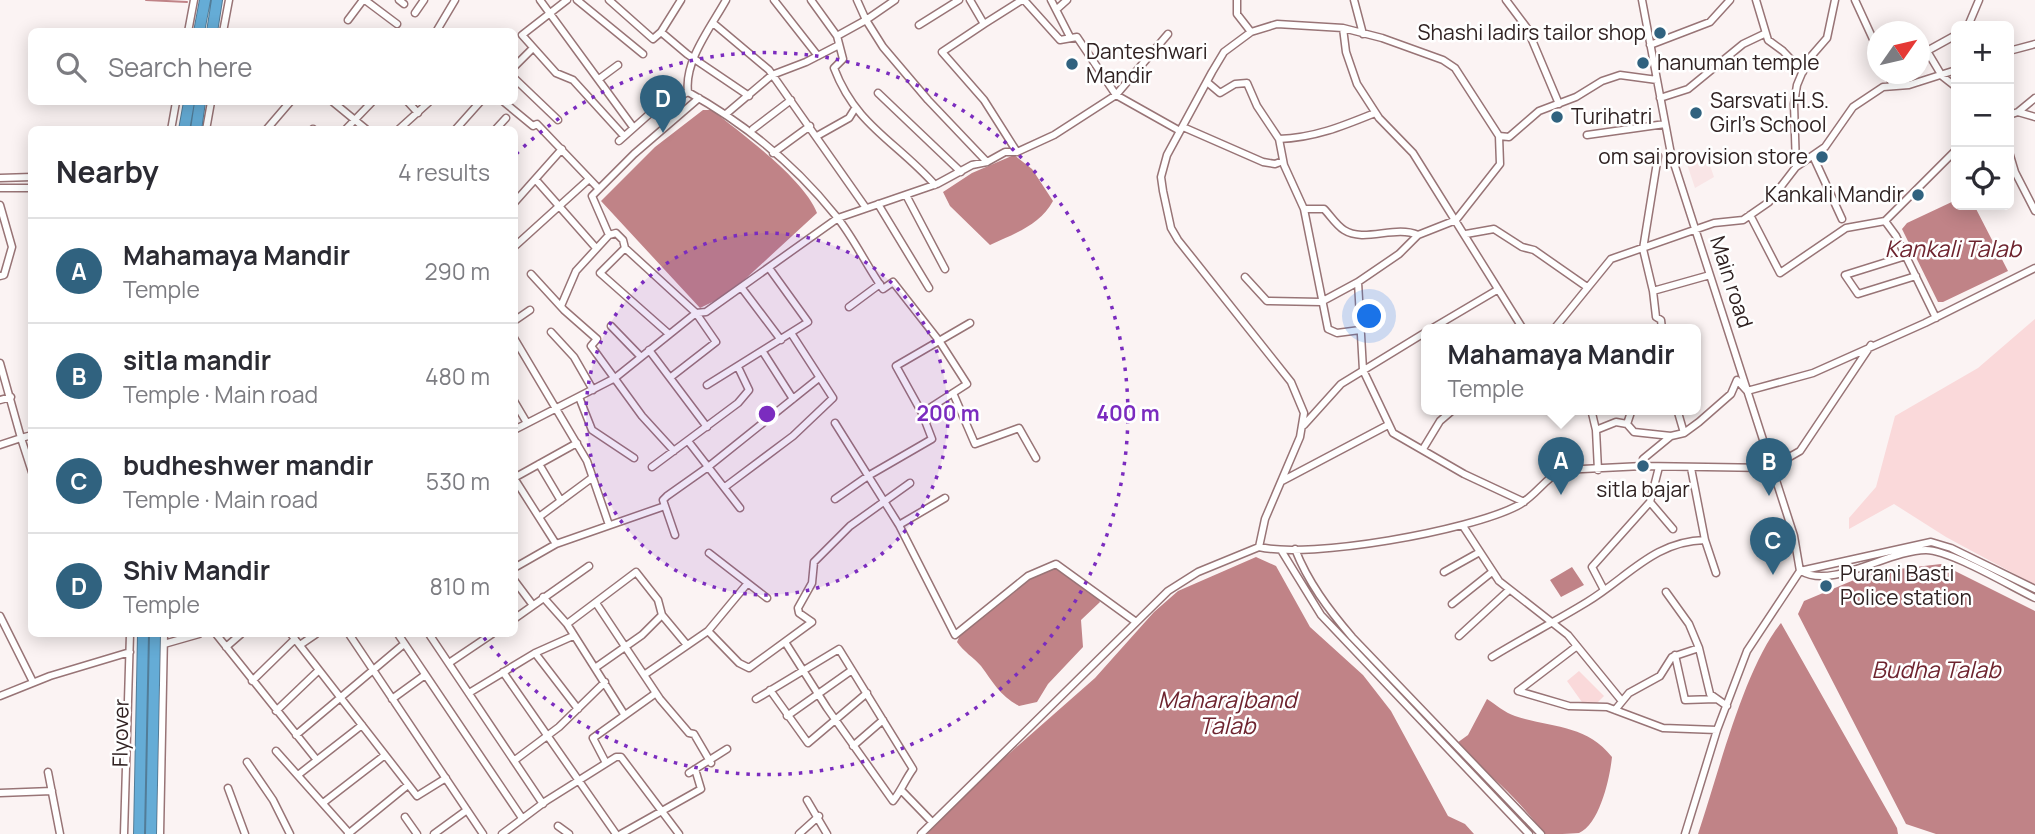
<!DOCTYPE html>
<html lang="en">
<head>
<meta charset="utf-8">
<style>
  :root { --surface:#fff; --page:#f2f2f3; --text:#2b2b33; --muted:#7c7c81; --line:#e1e1e2; --accent:#30627f }
  body { margin:0; font-family:Manrope,sans-serif; background:var(--page); color:var(--text) }
  .controls { position:absolute; right:21px; top:21px; display:grid; overflow:hidden; border-radius:10px; box-shadow:0 4px 18px #0003 }
  .controls button { width:63px; height:63px; display:grid; place-items:center; padding:0; border:0; border-bottom:2px solid var(--line); background:var(--surface); color:var(--text); font:35px sans-serif }
  .compass { position:absolute; left:1867px; top:21px; width:63px; height:63px; border-radius:50%; background:var(--surface); box-shadow:0 4px 18px #0003; rotate:56deg }
  .you { position:absolute; left:1370px; top:317px; width:24px; height:24px; margin:-18px; border:5px solid #fff; border-radius:50%; background:#1a73e8; box-shadow:0 0 0 10px #1a73e833 }
  .badge { display:grid; place-items:center; width:46px; height:46px; border-radius:50%; background:var(--accent); color:#fff; font-size:23px; font-weight:700 }
  .pin { position:absolute; translate:-50% -58px; filter:drop-shadow(0 2px 4px #0008) }
  .pin::after { content:''; position:absolute; top:37px; width:24px; height:21px; background:inherit; clip-path:polygon(0 0,100% 0,50% 100%) }
  .popup { position:absolute; left:1421px; top:324px; width:280px; height:91px; box-sizing:border-box; display:grid; place-content:center; border-radius:10px; background:var(--surface); filter:drop-shadow(0 2px 5px #0005); font-size:23px; white-space:nowrap; color:var(--muted) }
  .popup b { font-size:26px; color:var(--text) }
  .popup::after { content:''; position:absolute; left:50%; top:100%; margin-left:-14px; border:14px solid transparent; border-top-color:var(--surface) }
  .list { margin:0; padding:0; list-style:none }
  h2 { display:flex; justify-content:space-between; align-items:center; height:91px; margin:0; padding:0 28px; font-size:30px }
  h2 small { font-size:23px; font-weight:400; color:var(--muted) }
  .list li { display:grid; grid-template-columns:46px 1fr auto; gap:21px; align-items:center; box-sizing:border-box; height:105px; padding:0 28px; border-top:2px solid var(--line) }
  .list b { display:block; font-size:26px; white-space:nowrap }
  .list p { margin:0; font-size:23px; white-space:nowrap; color:var(--muted) }
  .list em { font-size:23px; font-style:normal; color:var(--muted) }
  .icon { flex:none; width:38px; height:38px; fill:none; stroke:currentColor; stroke-width:2; stroke-linecap:round; stroke-linejoin:round }
  .map { position:relative; flex:none; width:2035px; height:834px; overflow:hidden }
  .search { position:absolute; background:var(--surface); box-shadow:0 4px 18px #0003; left:28px; top:28px; width:490px; height:77px; display:flex; align-items:center; gap:18px; box-sizing:border-box; padding:0 24px; border-radius:10px; color:var(--muted); font-size:26px }
  .panel { position:absolute; background:var(--surface); box-shadow:0 4px 18px #0003; left:28px; top:126px; width:490px; height:511px; border-radius:10px }
  .map>svg:first-child { display:block }
</style>
</head>
<body>
<div class="map">
<svg width="2035" height="834" viewBox="0 0 2035 834">
  <rect width="100%" height="100%" fill="#fbf3f3"/>
  <path fill="#f9e5e6" d="M1706,154L1714,177L1695,188L1687,164Z"/>
  <path fill="#fad9da" d="M2035,319V585L1946,537L1894,504L1849,529V518L1876,487L1895,416L1978,368Z
    M1579,671L1604,696L1596,704L1584,705L1567,681Z"/>
  <path fill="#c08387" d="M703,110H712C742,134 804,179 817,213L729,294L700,308L601,201L655,147Z
    M1014,155L1032,169L1053,201C1040,225 1014,234 990,245L950,206L943,192L972,173Z
    M1956,200V205H1974L2008,271L1943,302H1938L1902,229L1907,223Z
    M1256,557L1276,566L1310,627L1363,675L1391,711L1448,816L1465,824L1474,834H927L986,774L1095,678L1154,612L1178,591Z
    M1941,564L2035,611V834H1936L1906,824L1798,614L1804,601L1873,572Z
    M1572,567L1584,585L1561,597L1550,580Z
    M1058,568L1093,591L1100,602L1081,620L1083,647L1048,684L1037,702L1019,706C1000,696 993,682 981,666C973,657 964,652 957,642L963,628L984,607L993,609C1018,589 1024,575 1058,568Z
    M1781,623L1897,828L1898,834H1698C1718,775 1744,668 1781,623Z
    M1487,699C1495,704 1505,713 1515,716C1552,728 1586,724 1612,757C1610,777 1600,824 1579,833C1570,834 1555,834 1545,834C1517,799 1490,770 1450,748L1468,735Z"/>
  <g fill="none" stroke-linecap="round" stroke-linejoin="round">
    <path stroke="#c08387" stroke-width="2" d="M146,0L187,2"/>
    <g stroke="#987476" stroke-width="9">
      <path id="minor" d="M365,0L397,24
        M399,0L404,4
        M540,0L633,127
        M567,0L522,35L556,73L573,80L624,136
        M577,0L643,54
        M609,0L653,39L661,32L681,0
        M726,0C711,27 684,61 688,92C744,123 796,166 836,216C854,238 866,265 883,289L893,282L940,342L967,384L922,413
        M774,0L818,56
        M811,0L837,36
        M857,0L866,20L837,36L843,59L834,68C856,126 896,141 935,185
        M895,0L866,20L883,47L928,100L987,162
        M970,0L984,24L1022,0
        M1024,0L1060,40L1077,37L1116,95L1180,131
        M1051,0L1070,37
        M1237,0V14L1251,32
        M1354,0L1363,34
        M1506,0L1527,28L1559,104
        M1642,0L1671,154L1794,536L1800,571
        M1756,0L1768,40L1783,51L1803,72
        M1855,0L1878,50
        M1057,9L1067,0
        M415,13L424,0
        M348,20L363,0
        M713,23L769,70L866,208
        M984,24L942,52L984,100L1017,152
        M919,25L959,0
        M1968,26L1979,0
        M1343,28L1346,52L1357,84L1379,118L1413,153L1523,329
        M188,32L194,0
        M223,32L229,0
        M436,32L455,0
        M661,32L687,54L749,96
        M1956,35L1927,51L1942,76L1956,87
        M1650,45L1710,22L1730,0
        M2009,51L2035,44
        M514,67L532,49
        M1888,74L1893,86
        M514,78L558,120
        M599,79L618,65
        M1207,82L1220,93L1235,84L1247,83L1257,106L1279,139
        M878,93L961,172
        M699,98L634,154L592,196L609,235L616,233L623,240L625,248L696,313L706,312L838,218L937,184L972,165L987,162L1005,152H1017L1054,135L1116,95L1168,34
        M1660,98L1688,89L1743,44L1764,34
        M333,102L367,130
        M408,102L418,113
        M504,102L533,126L537,124L599,189
        M2018,112L2035,98
        M726,114L772,75L806,62L839,45
        M2009,115L2018,112L2035,117
        M1183,127L1263,162L1275,164L1283,161
        M313,129L314,130
        M753,129L791,100
        M171,130L176,102
        M206,130L211,102
        M266,130L290,102
        M345,130L372,102
        M398,130L429,102
        M455,130L480,102
        M495,130L506,118
        M1587,135L1665,124
        M817,136L849,118L854,110
        M1499,136L1500,164L1456,220L1418,235L1399,254L1358,282L1363,370L1393,433L1464,474L1524,502
        M619,141L655,109L688,92
        M2009,152L2015,172L2035,211
        M773,153L810,126
        M1813,156L1842,219
        M1796,167L1794,104L1797,85L1807,61L1827,38L1835,0
        M0,178L32,177
        M536,180L596,248
        M0,188H32
        M906,195L945,269
        M514,203L562,149
        M878,204L929,288
        M0,205L12,247L4,275L0,276
        M1304,209H1324C1330,215 1336,225 1344,230C1364,243 1395,225 1418,235
        M1750,215L1780,273L1846,228L1885,221L1956,150
        M1885,221L1896,236L1936,318
        M1466,234L1494,229L1522,247L1534,250L1587,287
        M514,247L588,180
        M625,248L600,273L669,334
        M1906,256L1845,275L1858,294L1916,276
        M531,274L564,310L597,339L591,346L642,416L674,451
        M1245,277L1267,301L1321,302L1358,282
        M741,287L781,340
        M1653,291L1643,249L1658,156
        M561,306L576,271L609,235
        M849,307L880,284
        M514,321L530,310
        M611,326L641,357
        M1431,329L1497,290
        M1554,329L1611,259L1714,223L1743,220L1769,202L1796,167L1825,147L1853,107L1883,87L1909,85L1956,70
        M1662,329L1661,320L1656,317L1653,291L1710,275
        M1360,330L1337,333L1328,329L1304,209L1284,165L1279,139C1314,138 1343,126 1375,113
        M551,332L574,357L593,390
        M514,338L587,461L609,525
        M649,350L707,427
        M763,352L793,399
        M0,363L21,438L0,445
        M707,385L808,322L769,268
        M953,393L975,444L1019,428L1036,458
        M579,397L592,430L634,458
        M0,400L11,397
        M514,401L527,423
        M1591,409L1596,430
        M1677,409L1684,433
        M835,423L899,525
        M1627,424L1632,409
        M1304,425L1341,384L1426,332
        M514,430L615,378L696,313L716,342L671,377
        M32,435L21,438L32,472
        M688,441L740,508
        M1423,449L1440,421L1454,409
        M539,464L561,501
        M1643,466V459L1671,436L1684,433L1699,422L1731,394L1737,380L1747,391L1813,373L1925,323L2035,268
        M652,467L738,403L749,390L738,367
        M1691,468L1705,540
        M1598,470L1596,430L1616,422L1627,424L1634,432L1671,436
        M514,478L556,544L514,568
        M514,478L577,443
        M1282,481L1388,425
        M725,487L793,436L833,398L791,333
        M945,498L899,525L955,635L1028,576L1056,564L1136,622
        M835,499L868,476L932,439L922,413L896,366L970,323
        M1650,502L1673,529
        M539,517L593,477
        M1463,526L1499,581L1568,635L1621,700
        M675,535L663,500L667,496L708,467L819,378
        M556,544L665,506
        M1259,547C1311,559 1468,531 1517,506C1535,497 1545,478 1562,470L1643,466L1770,468L1800,451L1871,345
        M1295,549C1308,582 1328,609 1352,637L1541,834
        M1281,550L1321,615L1529,834
        M709,553L767,598
        M1801,571C1832,590 1889,550 1926,550C1950,550 2010,586 2035,598
        M1444,572L1478,553
        M514,580L532,604
        M1604,590L1592,567L1650,502L1659,467
        M1666,592L1689,624L1699,648
        M543,597L567,624L624,714
        M596,603L660,699L689,733L694,734L711,763
        M1452,604L1492,572
        M0,616L33,682
        M514,619L589,566
        M567,624L636,572L658,600L662,615L687,645
        M708,631L747,584
        M216,634L316,759
        M291,634L417,796L446,778
        M349,634L483,834
        M398,634L522,818
        M429,634L543,804
        M1459,636L1509,590
        M164,644L199,634
        M300,645L316,634
        M226,647L241,634
        M535,653L578,709
        M1675,655L1685,700L1716,699
        M1492,657C1523,638 1556,621 1587,602C1627,578 1654,541 1705,540L1716,573
        M449,663L492,634
        M595,668L642,635L662,615
        M503,672L616,834
        M644,675L708,631L739,663L749,668L812,622L799,613L798,608L812,583L814,562L850,526L910,483
        M252,681L295,639
        M770,690L808,743L867,693
        M1518,691L1569,706L1607,707L1663,728L1717,730
        M1518,691L1577,646
        M469,693L535,653L573,636
        M0,696L50,676L130,652
        M392,699L425,675
        M756,699L839,649L913,769C905,780 901,791 893,801L827,708C813,686 799,664 785,642
        M1615,710L1629,693L1660,676L1672,657L1699,648L1710,694L1727,706
        M276,711L319,670
        M787,716L852,670
        M296,735L404,644
        M853,746L883,720
        M276,751L349,833
        M515,760L559,727L605,682
        M247,762L273,800L290,834
        M606,763L593,738L656,693
        M48,772L60,834
        M689,773L727,749
        M298,775L362,725
        M228,788L245,834
        M902,791L932,822
        M0,793L52,791
        M807,800L827,834
        M323,803L385,755
        M405,817L417,834
        M558,826L569,834
        M124,834L130,634
        M160,834L164,634
        M348,834L408,785
        M434,834L467,810
        M502,834L546,801L616,757H621L679,834
        M621,834L701,789L695,769
        M799,834L819,816
        M921,834L1168,591L1198,572L1259,547L1265,519L1300,437L1304,413L1291,382L1178,240L1171,228L1163,191L1161,177L1167,155L1212,72L1224,52L1251,32L1277,24L1343,28L1382,38L1443,60L1455,68L1499,136L1509,137L1539,111L1576,97L1602,81L1620,75L1657,80
        M1685,834L1717,730L1747,651L1800,571L1931,542L1951,548L2035,589"/>
    </g>
    <g stroke="#527c97" stroke-width="12">
      <path id="highway" d="M199,32L205,0
        M212,32L217,0
        M184,130L189,102
        M196,130L200,102
        M139,834L143,634
        M151,834L155,634"/>
    </g>
    <use href="#minor" stroke="#fff" stroke-width="6"/>
    <use href="#highway" stroke="#65acd6" stroke-width="10"/>
  </g>
  <circle cx="767" cy="414" r="181" fill="#7b2cbf" fill-opacity=".12"/>
  <g fill="none" stroke="#7b2cbf" stroke-width="3.5" stroke-dasharray="3.5 7">
    <circle cx="767" cy="414" r="181"/>
    <path d="M516 154A361 361 0 1 1 481 634"/>
  </g>
  <g fill="#30627f" stroke="#fff" stroke-width="2.5">
    <circle cx="1660" cy="33" r="7"/>
    <circle cx="1643" cy="63" r="7"/>
    <circle cx="1072" cy="64" r="7"/>
    <circle cx="1696" cy="113" r="7"/>
    <circle cx="1557" cy="117" r="7"/>
    <circle cx="1822" cy="157" r="7"/>
    <circle cx="1918" cy="195" r="7"/>
    <circle cx="1643" cy="466" r="7"/>
    <circle cx="1826" cy="586" r="7"/>
  </g>
  <g text-anchor="middle" stroke-width="5" stroke-linejoin="round" paint-order="stroke">
    <g font-size="21" fill="#302222" stroke="#fff" text-anchor="start">
      <text x="1646" y="40" text-anchor="end">Shashi ladirs tailor shop</text>
      <text x="1086" y="59">Danteshwari<tspan x="1086" dy="24">Mandir</tspan></text>
      <text x="1657" y="70">hanuman temple</text>
      <text x="1710" y="108">Sarsvati H.S.<tspan x="1710" dy="24">Girl's School</tspan></text>
      <text x="1571" y="124">Turihatri</text>
      <text x="1808" y="164" text-anchor="end">om sai provision store</text>
      <text x="1904" y="202" text-anchor="end">Kankali Mandir</text>
      <text x="1643" y="497" text-anchor="middle">sitla bajar</text>
      <text x="1840" y="581">Purani Basti<tspan x="1840" dy="24">Police station</tspan></text>
    </g>
    <g font-size="21" fill="#302222" stroke="#fff">
      <text transform="translate(1731 282) rotate(72)" y="7">Main road</text>
      <text transform="translate(121 733) rotate(-89)" y="7">Flyover</text>
    </g>
    <g font-size="23" font-style="italic" fill="#6e242f" stroke="#fff">
      <text x="1953" y="257">Kankali Talab</text>
      <text x="1936" y="678">Budha Talab</text>
      <text x="1227" y="708">Maharajband<tspan x="1227" dy="26">Talab</tspan></text>
    </g>
  </g>
  <circle cx="767" cy="414" r="10" fill="#7b2cbf" stroke="#fff" stroke-width="3.5"/>
  <g font-size="21" text-anchor="middle" font-weight="bold" fill="#7b2cbf" stroke="#fff" stroke-width="5" stroke-linejoin="round" paint-order="stroke">
    <text x="948" y="421">200 m</text>
    <text x="1128" y="421">400 m</text>
  </g>
</svg>
<div class="controls">
<button>+</button>
<button>−</button>
<button><svg class="icon" aria-label="locate" viewBox="0 0 24 24"><circle cx="12" cy="12" r="6"/><path d="M12 2v4M12 18v4M2 12h4M18 12h4"/></svg></button>
</div>
<svg class="compass" viewBox="-18 -18 36 36"><path d="M0-13l5 13h-10z" fill="#e53935"/><path d="M0 13l5-13h-10z" fill="#7c7c81"/></svg>
<div class="you"></div>
<div class="pin badge" style="left:1561px;top:495px">A</div>
<div class="popup"><b>Mahamaya Mandir</b>Temple</div>
<div class="pin badge" style="left:1769px;top:496px">B</div>
<div class="pin badge" style="left:1773px;top:575px">C</div>
<div class="pin badge" style="left:663px;top:133px">D</div>
<div class="search"><svg class="icon" aria-label="search" viewBox="0 0 24 24"><circle cx="10" cy="10" r="6"/><path d="M15 15l6 6"/></svg>Search here</div>
<section class="panel">
<h2>Nearby<small>4 results</small></h2>
<ul class="list">
<li><span class="badge">A</span><div><b>Mahamaya Mandir</b><p>Temple</p></div><em>290 m</em></li>
<li><span class="badge">B</span><div><b>sitla mandir</b><p>Temple · Main road</p></div><em>480 m</em></li>
<li><span class="badge">C</span><div><b>budheshwer mandir</b><p>Temple · Main road</p></div><em>530 m</em></li>
<li><span class="badge">D</span><div><b>Shiv Mandir</b><p>Temple</p></div><em>810 m</em></li>
</ul>
</section>
</div>
</body>
</html>
